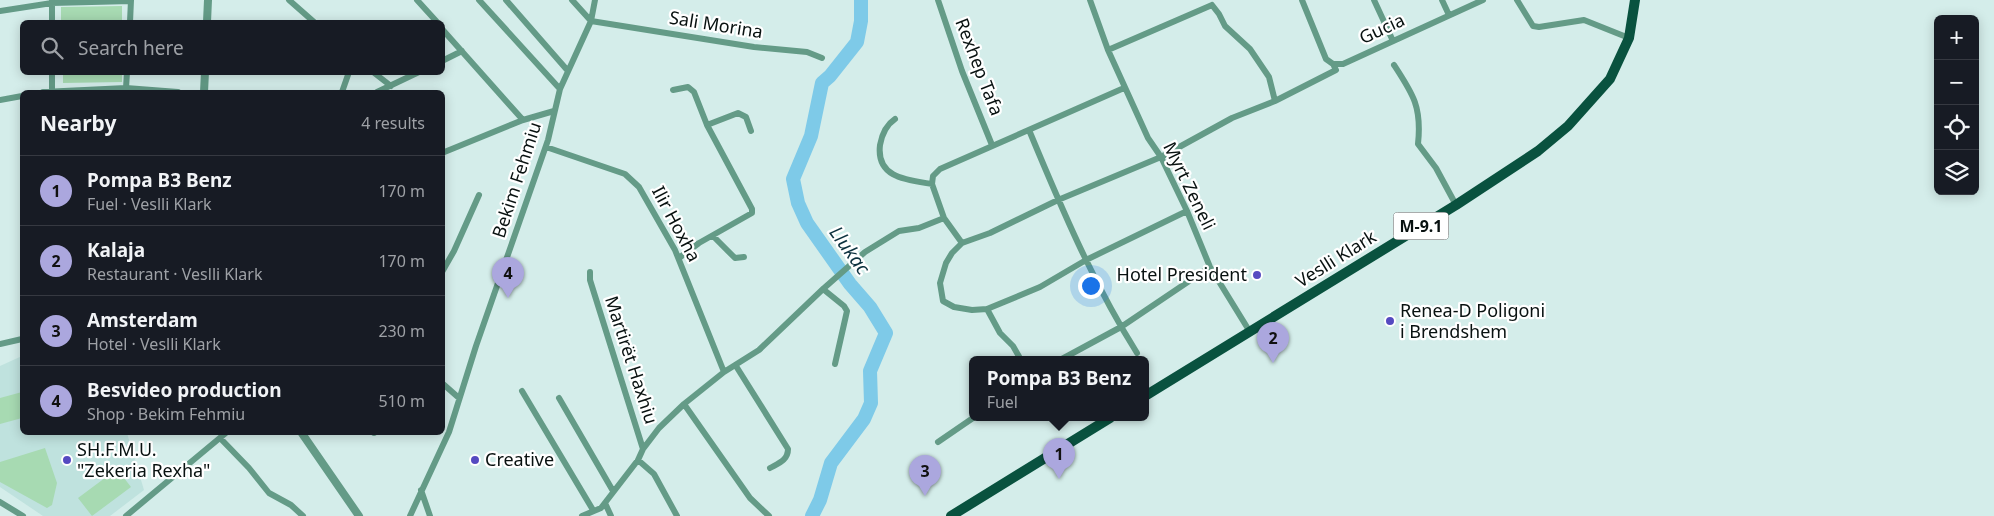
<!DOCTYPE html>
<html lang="en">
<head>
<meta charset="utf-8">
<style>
  :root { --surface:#171b24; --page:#242831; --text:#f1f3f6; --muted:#9ea1a6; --line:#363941; --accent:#aba7de }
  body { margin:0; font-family:"Noto Sans",sans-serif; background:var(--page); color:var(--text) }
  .controls { position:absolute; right:15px; top:15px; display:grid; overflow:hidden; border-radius:8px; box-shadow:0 2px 12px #0003 }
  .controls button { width:45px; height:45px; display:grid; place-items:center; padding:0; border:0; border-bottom:1px solid var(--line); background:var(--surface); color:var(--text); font:25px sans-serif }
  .you { position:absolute; left:1090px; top:285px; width:18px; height:18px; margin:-12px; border:4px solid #fff; border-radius:50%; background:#1a73e8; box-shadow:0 0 0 8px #1a73e833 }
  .badge { display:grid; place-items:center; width:32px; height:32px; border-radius:50%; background:var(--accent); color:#111; font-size:16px; font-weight:700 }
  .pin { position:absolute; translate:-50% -41px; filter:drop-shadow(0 1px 2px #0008) }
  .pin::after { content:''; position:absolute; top:26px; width:18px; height:15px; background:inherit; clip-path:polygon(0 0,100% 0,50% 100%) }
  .popup { position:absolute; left:969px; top:356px; width:180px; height:65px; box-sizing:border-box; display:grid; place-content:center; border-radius:8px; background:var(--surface); filter:drop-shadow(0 1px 4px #0005); font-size:16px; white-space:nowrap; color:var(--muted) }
  .popup b { font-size:19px; color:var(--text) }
  .popup::after { content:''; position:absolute; left:50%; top:100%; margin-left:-10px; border:10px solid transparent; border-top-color:var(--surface) }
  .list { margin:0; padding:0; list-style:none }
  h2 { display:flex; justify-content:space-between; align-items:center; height:65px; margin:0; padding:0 20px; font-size:21px }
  h2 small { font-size:16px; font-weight:400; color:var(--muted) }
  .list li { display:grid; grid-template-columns:32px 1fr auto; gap:15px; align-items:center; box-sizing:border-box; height:70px; padding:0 20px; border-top:1px solid var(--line) }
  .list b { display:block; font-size:19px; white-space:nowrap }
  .list p { margin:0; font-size:16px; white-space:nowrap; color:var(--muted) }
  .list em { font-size:16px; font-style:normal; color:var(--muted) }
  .icon { flex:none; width:28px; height:28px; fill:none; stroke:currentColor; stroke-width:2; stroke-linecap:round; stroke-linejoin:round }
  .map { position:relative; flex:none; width:1994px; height:516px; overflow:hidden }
  .search { position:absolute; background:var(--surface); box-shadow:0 2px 12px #0003; left:20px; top:20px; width:425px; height:55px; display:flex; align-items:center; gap:12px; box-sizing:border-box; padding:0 18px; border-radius:8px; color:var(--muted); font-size:19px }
  .panel { position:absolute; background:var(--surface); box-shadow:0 2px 12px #0003; left:20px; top:90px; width:425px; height:345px; border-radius:8px }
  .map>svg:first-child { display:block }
</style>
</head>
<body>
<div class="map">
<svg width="1994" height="516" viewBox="0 0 1994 516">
  <rect width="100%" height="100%" fill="#d4edea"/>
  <path fill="#bfe2de" d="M22,356V432L127,433L144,490L110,516H43L0,487V366Z"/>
  <path fill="#a7dab2" d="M122,6V22H61V7Z
    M63,73H122V82L63,83Z
    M22,392V418L0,424V398Z
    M45,448L57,483L52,505L47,508L0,482V462Z
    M117,469L131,487L92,516L78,498Z"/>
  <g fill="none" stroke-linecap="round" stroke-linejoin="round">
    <path stroke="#7ecae8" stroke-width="14" d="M812,516L820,500L831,463L864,419L871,403L870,371L886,333L870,307L850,284L807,223L798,203L793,179L811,136L822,83L830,76L857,42L861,21V0"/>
    <path stroke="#649b87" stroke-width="6" d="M289,0L314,22
      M417,0L437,22
      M479,0L560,89
      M506,0L568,71
      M572,0L591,21L754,47L807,52L822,58
      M938,0L962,71L992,145
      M1090,0L1108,50L1148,138L1161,157L1187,211L1210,267L1250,332
      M1302,0L1326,59L1333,64H1343L1483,0
      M1374,0L1393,41
      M1442,0L1449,15
      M1517,0L1533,26L1539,27L1584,20L1629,38
      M52,1V22
      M1212,5L1219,14L1225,26L1250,49L1269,77L1275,101
      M0,11L52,3L131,1
      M130,22L131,0
      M442,29L523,120
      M1108,50L1212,5
      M442,61L462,51
      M1394,65C1413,94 1422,107 1418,144L1436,168L1456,205
      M52,72V91
      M373,72L391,86
      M126,88L127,72
      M673,90L688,87L694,92L707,125
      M43,92L126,88L178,92
      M342,92L349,72
      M377,92L419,72
      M0,100L22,96
      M895,119C886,125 882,134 880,145C876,178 907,180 932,184
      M1029,130C1061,207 1093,283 1137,353
      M546,147L625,174L639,187L675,250L724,372
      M442,153L523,120L554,111
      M1187,211L1086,260L1040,287L987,309L972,310L954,307L943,301L940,283L946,263L952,253L962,243L990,233L1058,200L1161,157L1232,118L1275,101L1336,70L1333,64
      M713,236L735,258L744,257
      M962,243L944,218L932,184L933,176L940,169L1124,88
      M679,258L699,243L752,213V209L707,125L738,113L746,117L751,131
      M442,272L454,251L479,195
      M590,272V280L643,449
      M823,289L844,306L847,311L835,364
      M987,309L1000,333L1013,346L1021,360
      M0,344L22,339
      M1060,360L1121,327L1210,267
      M736,366L788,449C788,460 779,463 770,468
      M442,383L459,398
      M522,391L593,510
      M559,398L613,491
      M684,404L750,498L769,516
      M374,433V432
      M220,438L249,468L269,493L291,505L303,516
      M938,442L973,418
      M638,460L654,474L677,516
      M421,490L430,516
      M0,502L23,516
      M605,503L611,516
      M126,516L227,432
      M410,516L449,432L476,346L548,140L560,89L591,21L595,0
      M582,516L601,508L638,460L643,449L659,428L684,404L724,372L759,350L823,289L865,252L899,231L919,228L944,218"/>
    <path stroke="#649b87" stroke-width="8" d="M207,22L208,0
      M204,92L205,72
      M301,432L359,516"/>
    <path stroke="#09523f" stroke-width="10" d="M1145,396L1456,205L1538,151L1568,126L1610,79L1629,38L1635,0
      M951,516L1110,418"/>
  </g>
  <g fill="#554ac1" stroke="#fff" stroke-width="2">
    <circle cx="1257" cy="275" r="5"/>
    <circle cx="1390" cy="321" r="5"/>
    <circle cx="67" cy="460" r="5"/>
    <circle cx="475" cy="460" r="5"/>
  </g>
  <g text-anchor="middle" stroke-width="4.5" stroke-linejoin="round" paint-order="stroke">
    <rect fill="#fff" stroke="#525858" stroke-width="1" x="1393.5" y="212.5" width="55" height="27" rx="4"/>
    <g font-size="16" font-weight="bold" fill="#081110">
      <text x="1421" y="232">M-9.1</text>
    </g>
    <g font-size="18" fill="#081110" stroke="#fff">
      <text transform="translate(716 25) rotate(9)" y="6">Sali Morina</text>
      <text transform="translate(1382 29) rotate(-25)" y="6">Gucia</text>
      <text transform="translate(979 67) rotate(69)" y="6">Rexhep Tafa</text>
      <text transform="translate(517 180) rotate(-72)" y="6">Bekim Fehmiu</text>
      <text transform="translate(1189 186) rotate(64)" y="6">Myrt Zeneli</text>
      <text transform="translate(676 224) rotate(62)" y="6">Ilir Hoxha</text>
      <text transform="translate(1336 259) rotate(-32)" y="6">Veslli Klark</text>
      <text transform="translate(631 360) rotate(72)" y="6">Martirët Haxhiu</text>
    </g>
    <g font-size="18" fill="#081110" stroke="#fff" text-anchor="start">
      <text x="1247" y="281" text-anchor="end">Hotel President</text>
      <text x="1400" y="317">Renea-D Poligoni<tspan x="1400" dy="21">i Brendshem</tspan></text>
      <text x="77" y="456">SH.F.M.U.<tspan x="77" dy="21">"Zekeria Rexha"</tspan></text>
      <text x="485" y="466">Creative</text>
    </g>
    <g font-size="19" font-style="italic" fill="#0c313e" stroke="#fff">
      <text transform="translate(850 250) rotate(54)" y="7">Llukac</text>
    </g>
  </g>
</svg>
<div class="controls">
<button>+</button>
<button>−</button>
<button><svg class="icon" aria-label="locate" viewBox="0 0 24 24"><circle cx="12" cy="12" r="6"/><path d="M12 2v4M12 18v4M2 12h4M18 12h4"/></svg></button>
<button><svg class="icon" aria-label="layers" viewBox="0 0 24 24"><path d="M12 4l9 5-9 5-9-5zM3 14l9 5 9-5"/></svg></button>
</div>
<div class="you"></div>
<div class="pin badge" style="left:1059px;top:479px">1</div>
<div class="popup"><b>Pompa B3 Benz</b>Fuel</div>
<div class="pin badge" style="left:1273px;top:363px">2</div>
<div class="pin badge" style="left:925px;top:496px">3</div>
<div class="pin badge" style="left:508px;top:298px">4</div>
<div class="search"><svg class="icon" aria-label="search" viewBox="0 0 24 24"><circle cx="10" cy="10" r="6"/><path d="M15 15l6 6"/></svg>Search here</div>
<section class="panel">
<h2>Nearby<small>4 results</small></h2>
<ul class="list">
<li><span class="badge">1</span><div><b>Pompa B3 Benz</b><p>Fuel · Veslli Klark</p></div><em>170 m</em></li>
<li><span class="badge">2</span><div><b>Kalaja</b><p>Restaurant · Veslli Klark</p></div><em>170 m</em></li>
<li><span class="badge">3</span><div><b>Amsterdam</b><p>Hotel · Veslli Klark</p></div><em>230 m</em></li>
<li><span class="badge">4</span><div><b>Besvideo production</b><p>Shop · Bekim Fehmiu</p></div><em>510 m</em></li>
</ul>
</section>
</div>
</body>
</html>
